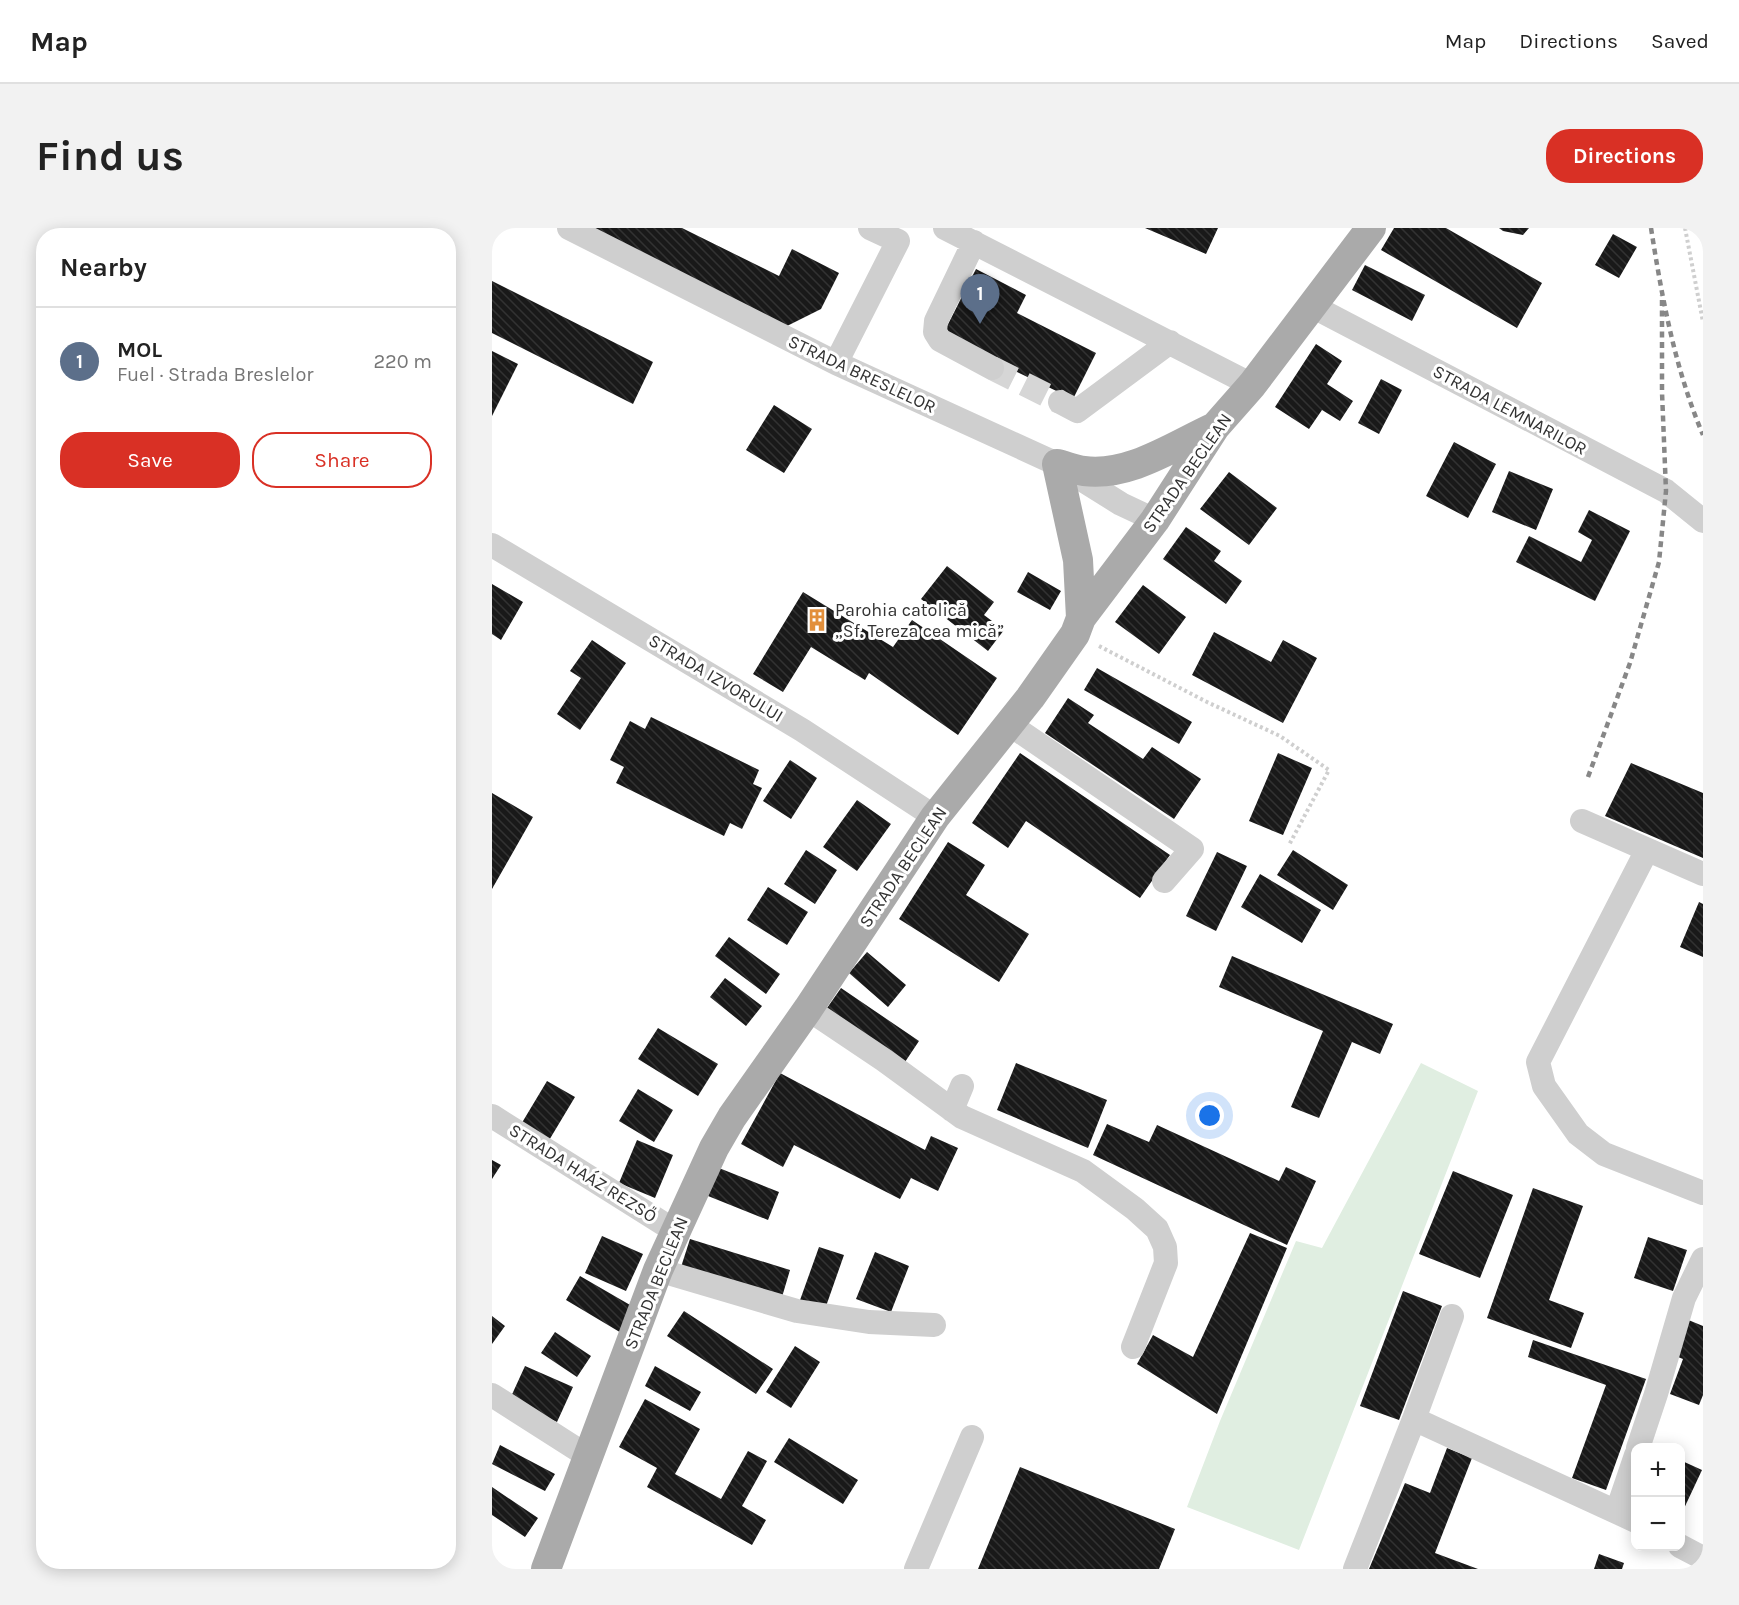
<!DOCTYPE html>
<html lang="en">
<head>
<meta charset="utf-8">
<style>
  :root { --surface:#fff; --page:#f2f2f2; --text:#222; --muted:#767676; --line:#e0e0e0; --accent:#d93025 }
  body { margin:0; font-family:Karla,sans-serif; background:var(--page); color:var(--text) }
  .controls { position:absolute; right:18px; bottom:18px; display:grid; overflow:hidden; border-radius:12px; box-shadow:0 3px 15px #0003 }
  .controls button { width:54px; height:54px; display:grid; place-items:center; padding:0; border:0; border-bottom:2px solid var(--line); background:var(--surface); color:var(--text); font:30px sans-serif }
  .you { position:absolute; left:718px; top:888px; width:21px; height:21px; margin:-15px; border:4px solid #fff; border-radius:50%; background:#1a73e8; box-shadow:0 0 0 9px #1a73e833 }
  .badge { display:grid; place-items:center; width:39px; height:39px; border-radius:50%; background:var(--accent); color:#fff; font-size:20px; font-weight:700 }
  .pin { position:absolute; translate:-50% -50px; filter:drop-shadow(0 2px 3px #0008) }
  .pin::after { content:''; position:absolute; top:32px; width:21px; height:18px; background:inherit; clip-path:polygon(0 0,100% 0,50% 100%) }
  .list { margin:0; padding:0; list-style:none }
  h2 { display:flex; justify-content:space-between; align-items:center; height:78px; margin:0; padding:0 24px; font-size:26px }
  h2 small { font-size:20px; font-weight:400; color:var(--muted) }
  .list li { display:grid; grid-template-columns:39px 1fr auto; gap:18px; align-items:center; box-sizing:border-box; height:108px; padding:0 24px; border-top:2px solid var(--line) }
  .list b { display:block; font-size:22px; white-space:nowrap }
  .list p { margin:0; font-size:20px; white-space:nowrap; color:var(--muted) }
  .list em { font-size:20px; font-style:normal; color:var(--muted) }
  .actions { display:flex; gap:12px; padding:18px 24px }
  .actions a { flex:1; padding:14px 0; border:2px solid var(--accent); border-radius:24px; text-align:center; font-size:21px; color:var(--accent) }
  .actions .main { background:var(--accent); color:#fff }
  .map { position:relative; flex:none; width:1211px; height:1341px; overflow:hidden; border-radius:24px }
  header { display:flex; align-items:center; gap:36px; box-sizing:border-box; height:84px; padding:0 30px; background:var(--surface); border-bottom:2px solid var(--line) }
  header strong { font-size:28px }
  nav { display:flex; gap:33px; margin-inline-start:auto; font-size:21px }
  .intro { display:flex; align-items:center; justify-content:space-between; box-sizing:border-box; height:144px; padding:0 36px }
  h1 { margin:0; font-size:42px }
  .button { padding:15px 27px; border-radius:24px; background:var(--accent); color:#fff; font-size:21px; font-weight:700 }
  main { display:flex; gap:36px; padding:0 36px }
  aside { flex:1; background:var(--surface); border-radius:24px; box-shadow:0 3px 15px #0003 }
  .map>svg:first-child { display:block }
</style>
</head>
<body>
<header>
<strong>Map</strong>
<nav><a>Map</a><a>Directions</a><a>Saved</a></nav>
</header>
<div class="intro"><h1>Find us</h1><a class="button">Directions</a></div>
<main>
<aside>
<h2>Nearby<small></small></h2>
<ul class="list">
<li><span class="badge" style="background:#5c6f8a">1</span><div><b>MOL</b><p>Fuel · Strada Breslelor</p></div><em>220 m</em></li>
</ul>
<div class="actions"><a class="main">Save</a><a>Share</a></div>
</aside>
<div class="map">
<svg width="1211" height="1341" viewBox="0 0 1211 1341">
  <defs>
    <pattern id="building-back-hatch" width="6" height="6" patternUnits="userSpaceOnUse" patternTransform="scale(1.5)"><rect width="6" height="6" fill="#191919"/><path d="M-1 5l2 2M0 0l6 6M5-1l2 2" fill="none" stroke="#323232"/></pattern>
  </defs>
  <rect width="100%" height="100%" fill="#fff"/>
  <path fill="#e0eee1" d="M929,835L986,863L807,1322L695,1279L728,1193L804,1013L830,1020Z"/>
  <path fill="url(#building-back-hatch)" d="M96,0H190L287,48L300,21L347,45L329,81L293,99Z
    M653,0H726L714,26Z
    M902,0H954L1050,55L1025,100L889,22Z
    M1007,0H1037L1031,7L1011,3Z
    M1121,6L1145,19L1127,50L1103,37Z
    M873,37L933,67L920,93L860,62Z
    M484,41L534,67L525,85L604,125L581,171L450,108Z
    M0,53L161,134L141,176L0,105Z
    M824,116L850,133L835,156L861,173L848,193L830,182L817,201L783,179Z
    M0,123L26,136L0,188Z
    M889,151L910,162L887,206L866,195Z
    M282,177L320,201L292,245L254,222Z
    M962,214L1004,236L976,290L934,268Z
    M1017,243L1061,261L1044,302L1000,284Z
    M737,244L785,280L757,317L708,281Z
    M1097,282L1138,303L1103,373L1024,334L1037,308L1089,334L1100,312L1086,304Z
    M694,299L729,323L722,333L750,353L734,376L671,331Z
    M455,338L502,374L492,387L512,402L496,423L429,371Z
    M536,344L569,363L558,382L525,364Z
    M0,356L31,374L9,412L0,406Z
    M651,357L694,389L667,426L623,394Z
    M311,364L401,419L420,392L505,450L466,507L377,445L373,452L319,419L291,464L261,446Z
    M722,404L779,434L791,412L825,430L791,495L700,447Z
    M100,412L134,435L88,502L65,486L89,450L78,443Z
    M605,440L700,494L687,516L592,462Z
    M576,470L602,487L596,495L651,531L660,519L709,551L682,591L553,505Z
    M159,489L267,542L261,556L270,560L250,601L238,595L232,608L124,555L132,539L118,532L138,493L153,501Z
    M528,525L678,627L648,670L534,593L516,620L480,595Z
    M786,525L820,540L791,607L757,593Z
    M298,532L325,550L299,591L271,573Z
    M1139,535L1211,565V630L1113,588Z
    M0,565L41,589L0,661Z
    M365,572L399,596L365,643L331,619Z
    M456,614L493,637L474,667L537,706L507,754L407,691Z
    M314,622L345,642L323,676L292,656Z
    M801,622L856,657L841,682L785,647Z
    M725,624L755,638L724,703L694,688Z
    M768,646L829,682L810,715L749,679Z
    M276,659L316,684L295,717L255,692Z
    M1207,674L1211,676V729L1188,719Z
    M237,709L288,746L274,766L223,728Z
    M375,724L414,757L396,779L357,745Z
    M740,728L901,796L888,826L860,814L827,890L799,879L831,803L727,759Z
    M233,750L270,778L254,798L218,769Z
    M349,760L427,813L413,834L335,780Z
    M166,800L226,836L206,868L146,831Z
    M524,835L615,872L596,920L505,882Z
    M288,845L433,922L439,908L466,920L446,963L419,950L408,971L302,917L291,939L249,916Z
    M55,853L83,869L53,919L25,903Z
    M146,861L181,882L162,914L127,893Z
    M615,896L657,914L665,897L787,953L794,939L824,953L795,1017L601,927Z
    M145,912L181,927L163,970L127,955Z
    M0,932L9,937L0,951Z
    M227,940L287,964L276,992L216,968Z
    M961,943L1021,967L988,1050L927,1026Z
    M1041,960L1091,978L1057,1072L1092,1085L1079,1120L995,1090Z
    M758,1005L795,1020L725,1186L645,1136L661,1107L701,1129Z
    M110,1008L151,1026L134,1063L93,1045Z
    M1156,1009L1195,1022L1181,1063L1142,1050Z
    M198,1011L298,1042L290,1069L189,1039Z
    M327,1019L352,1027L332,1084L307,1075Z
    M383,1024L417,1038L399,1084L364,1071Z
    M88,1048L145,1081L131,1106L74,1072Z
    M911,1063L950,1078L907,1192L868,1178Z
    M192,1083L281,1141L264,1166L175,1108Z
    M0,1088L13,1098L0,1116Z
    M1194,1091L1211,1098V1167L1207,1177L1178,1166L1191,1131L1181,1127Z
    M63,1104L99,1128L85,1149L49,1125Z
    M1041,1112L1154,1151L1114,1262L1080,1250L1114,1157L1036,1129Z
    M303,1118L328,1134L299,1180L274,1164Z
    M33,1138L81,1159L65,1194L17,1173Z
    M163,1138L209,1164L198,1183L153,1158Z
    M153,1171L208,1201L183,1246L229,1271L256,1223L275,1233L250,1278L274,1292L260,1317L155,1259L165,1240L127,1219Z
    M297,1210L366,1252L351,1276L282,1234Z
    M8,1217L63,1246L53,1263L0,1236Z
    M955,1220L980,1230L943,1325L986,1341H877L913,1255L938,1265Z
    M1188,1232L1210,1242L1188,1289Z
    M528,1239L683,1301L667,1341H486Z
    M0,1259L46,1290L33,1309L0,1287Z
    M1107,1326L1132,1335L1130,1341H1102Z"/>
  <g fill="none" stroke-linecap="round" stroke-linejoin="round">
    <path stroke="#d6d6d6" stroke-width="24" stroke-dasharray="24 12" stroke-linecap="butt" d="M500,140L568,174"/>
    <path stroke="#cfcfcf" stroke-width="4" stroke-dasharray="3 3" stroke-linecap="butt" d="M1193,0L1211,94
      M607,418L715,474L788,508L837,542L797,617"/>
    <path stroke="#cfcfcf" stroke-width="24" d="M77,0L344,135L565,236L629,276L663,292
      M453,0L760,157
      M482,14L444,93L443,104L448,112L500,140
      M820,78L1174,263L1211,293
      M344,135L406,13L378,0
      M568,174L585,183L678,114
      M0,317L310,502L443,589
      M517,496L700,621L672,653
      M1090,593L1211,646
      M1155,622L1046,834L1052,858L1086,906L1112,926L1211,965
      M316,781L392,832L470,889L591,943L643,981L665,1001L673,1019L674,1035L641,1119
      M460,882L470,858
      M0,888L183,1003
      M166,1042L305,1083L377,1094L442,1097
      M0,1167L97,1229
      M922,1191L1144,1293
      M1146,1220L1164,1166L1192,1070L1211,1031
      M1125,1283L1144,1227
      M1188,1318L1211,1330
      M424,1341L480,1209
      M863,1341L922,1191L960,1088"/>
    <path stroke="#aaa" stroke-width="30" d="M589,390L586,332L565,236C574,238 583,242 592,243C638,249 683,217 723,199
      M54,1341L166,1042L222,920L240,889L316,781L443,589L538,470L583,406L589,390L663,292L723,199L760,157L879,0"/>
    <path stroke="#878787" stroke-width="4.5" stroke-dasharray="6 4.5" stroke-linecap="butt" d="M1159,0C1170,70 1183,141 1211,207
      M1096,549L1138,435L1167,334L1174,263L1170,164V67"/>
  </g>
  <defs>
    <g id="building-bare" transform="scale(1.8)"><path d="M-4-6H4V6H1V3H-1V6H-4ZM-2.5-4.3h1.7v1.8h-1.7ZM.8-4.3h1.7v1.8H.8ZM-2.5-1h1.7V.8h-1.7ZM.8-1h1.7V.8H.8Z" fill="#e28f3b" stroke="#fff" stroke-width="2.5" paint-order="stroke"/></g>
  </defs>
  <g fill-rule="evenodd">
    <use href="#building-bare" x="325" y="392"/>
  </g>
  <g text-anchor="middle" stroke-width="6" stroke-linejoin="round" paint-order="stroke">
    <g font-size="18" fill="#323232" stroke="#fff">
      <text transform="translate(370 146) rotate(25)" y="6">STRADA BRESLELOR</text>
      <text transform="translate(1018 182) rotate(28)" y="6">STRADA LEMNARILOR</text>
      <text transform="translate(695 245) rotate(-55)" y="6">STRADA BECLEAN</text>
      <text transform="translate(224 450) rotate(31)" y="6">STRADA IZVORULUI</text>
      <text transform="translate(411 639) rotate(-56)" y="6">STRADA BECLEAN</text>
      <text transform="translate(91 945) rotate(32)" y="6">STRADA HAÁZ REZSŐ</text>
      <text transform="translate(164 1055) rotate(-68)" y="6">STRADA BECLEAN</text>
    </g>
    <g font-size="18" fill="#323232" stroke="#fff" text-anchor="start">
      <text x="343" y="388">Parohia catolică<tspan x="343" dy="21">„Sf. Tereza cea mică”</tspan></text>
    </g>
  </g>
</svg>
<div class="controls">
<button>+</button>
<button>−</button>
</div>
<div class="you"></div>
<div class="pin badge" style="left:488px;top:96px;background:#5c6f8a">1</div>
</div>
</main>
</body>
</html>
